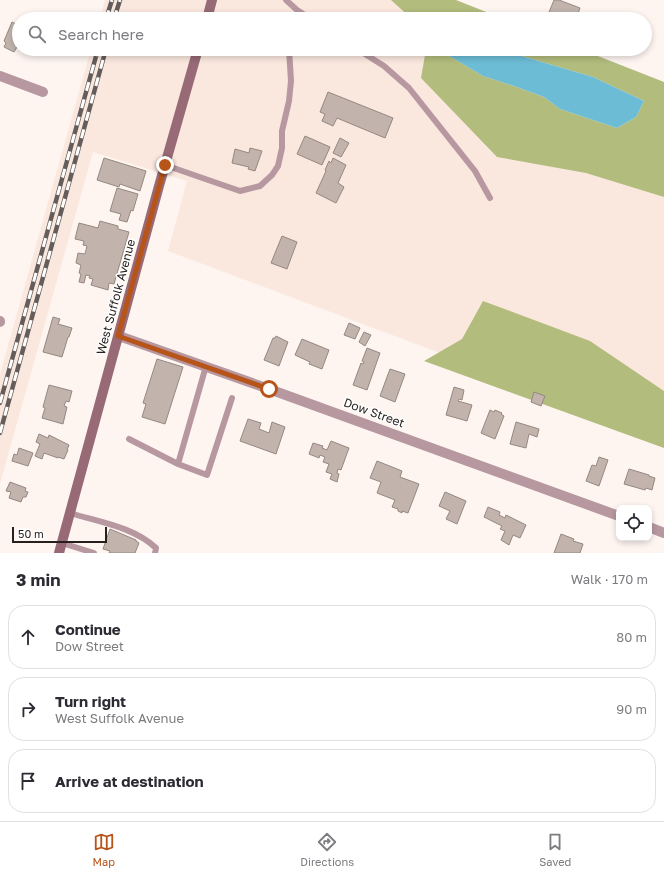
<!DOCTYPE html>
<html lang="en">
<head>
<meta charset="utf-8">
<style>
  :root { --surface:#fff; --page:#f7f7f7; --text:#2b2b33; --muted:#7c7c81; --line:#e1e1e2; --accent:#b7541a }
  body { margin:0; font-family:"Golos Text",sans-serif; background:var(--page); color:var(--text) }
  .controls { position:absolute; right:12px; bottom:12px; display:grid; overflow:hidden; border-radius:8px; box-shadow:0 2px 6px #0003 }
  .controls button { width:36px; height:36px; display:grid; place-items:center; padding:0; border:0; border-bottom:1px solid var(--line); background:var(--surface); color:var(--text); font:20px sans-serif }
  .scale { position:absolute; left:12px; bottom:10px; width:95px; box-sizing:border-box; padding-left:4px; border:2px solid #251f1d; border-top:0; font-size:11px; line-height:14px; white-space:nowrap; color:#251f1d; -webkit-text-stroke:3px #fff; paint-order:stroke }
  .stop { position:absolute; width:12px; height:12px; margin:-9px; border:3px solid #b7541a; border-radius:50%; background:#fff }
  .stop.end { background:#b7541a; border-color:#fff; box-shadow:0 1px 4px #0008 }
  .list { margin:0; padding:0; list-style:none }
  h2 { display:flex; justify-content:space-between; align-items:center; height:52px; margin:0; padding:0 16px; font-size:17px }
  h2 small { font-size:13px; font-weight:400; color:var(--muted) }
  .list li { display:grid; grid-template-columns:26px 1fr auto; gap:12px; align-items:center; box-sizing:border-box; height:64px; margin:0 8px 8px; padding:0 8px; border:1px solid var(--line); border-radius:16px }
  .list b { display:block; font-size:15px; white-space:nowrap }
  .list p { margin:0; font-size:13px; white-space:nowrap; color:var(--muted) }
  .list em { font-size:13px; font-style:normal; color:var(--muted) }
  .icon { flex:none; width:22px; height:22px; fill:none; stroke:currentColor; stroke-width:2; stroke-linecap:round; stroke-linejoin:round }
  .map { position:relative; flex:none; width:664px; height:553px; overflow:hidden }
  .search { position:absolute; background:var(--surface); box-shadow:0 2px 6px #0003; left:12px; right:12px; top:12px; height:44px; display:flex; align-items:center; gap:10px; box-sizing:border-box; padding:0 14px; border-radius:22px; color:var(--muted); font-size:15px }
  .sheet { height:268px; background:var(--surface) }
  nav { display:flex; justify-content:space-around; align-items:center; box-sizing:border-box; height:56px; border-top:1px solid var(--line); background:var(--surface); font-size:11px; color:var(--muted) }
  nav a { display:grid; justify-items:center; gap:2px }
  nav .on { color:var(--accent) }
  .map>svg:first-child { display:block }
</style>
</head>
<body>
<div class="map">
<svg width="664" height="553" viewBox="0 0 664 553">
  <rect width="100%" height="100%" fill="#fef5f1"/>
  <path fill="#fae8df" d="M105,0H449L460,19H100Z
    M91,49H448L664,173V437L168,251L187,181L93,152L0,484V374Z"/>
  <path fill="#b2bc7c" d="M391,0H456L504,19H412Z
    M426,49H442L441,51L483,76L517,87L544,97L560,109L617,128L636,117L644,101L593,77L498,49H580L664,82V197L586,173L497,157L421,78Z
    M483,301L590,341L664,391V448L424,361L462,339Z"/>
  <path fill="#6dbcd6" d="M442,49H498L593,77L644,101L636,117L617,128L560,109L544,97L517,87L483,76L441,51Z"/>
  <path fill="#c2b4ad" stroke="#958881" d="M554,0H559L580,8L576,19H552L547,17Z
    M12,22L18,25L19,23V46L18,47H17L14,52L4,47L6,43L4,41Z
    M328,92L393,118L385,138L337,118L333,126L322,121L325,114L320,112Z
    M305,136L330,147L322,165L297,154Z
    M340,138L349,143L341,157L333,153Z
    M250,148L262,151L255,171L248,169L249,167L232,163L235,149L249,153Z
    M104,158L146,171L140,191L120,184L119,187L97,180Z
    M333,158L346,165L338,183L344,187L336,203L316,193L326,171L325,170L329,161L331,163Z
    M117,188L138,194L133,211L131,210L127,222L119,220L121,214L110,211Z
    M100,221L118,226V229L129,232L114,284L109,283L108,290L91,285L93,279L89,278L90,276L86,275L84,283L79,282L81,274L79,273L81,265L76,263L78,253L85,254L87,246L83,245L84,241L75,239L79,223L98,228Z
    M282,236L297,242L287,269L271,263Z
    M53,317L60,319L58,324L72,328L69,337H68L62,357L43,352Z
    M349,323L360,328L355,339L344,335Z
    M364,332L371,335L365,346L359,342Z
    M276,336L288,342L279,366L264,360L273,338H275Z
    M302,339L329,350L322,369L309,364L310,362L295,355Z
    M367,348L380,353L367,390L353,385L361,363L363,364L364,362L362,361Z
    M157,359L183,367L165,424L142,417L146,404L143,403Z
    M390,369L405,374L395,402L380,396Z
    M49,385L72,391L69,402L66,401L64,406L67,407L63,424L42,418L45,408L43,407Z
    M454,387L464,390L462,400L459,399L458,401L472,405L467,421L446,415Z
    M534,392L545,396L541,406L531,402Z
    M490,410L494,412L495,410L502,413L501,414L504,416L495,439L481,433Z
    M248,419L261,423L259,429L269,433L272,422L285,427L276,454L240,441Z
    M516,422L539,429L537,437L529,434L526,448L510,444Z
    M39,434L48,438L49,435L69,445L67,450H68L64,459L58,457V458L44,453L42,459L35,456L40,444L36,442Z
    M331,441L349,448L341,470L338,469L337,473L339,474L337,482L330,479L332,474L326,472L329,464L323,462L325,457L320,455L319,458L309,454L313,443L323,446L322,448L327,450Z
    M19,448L33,453L28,466L12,461L14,454L17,455Z
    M599,457L608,460L599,486L586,481L592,465L596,466Z
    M377,461L402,471L400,477L419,484L408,513L402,511V513L398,511V509L392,507L395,500L377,493L381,482L370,478Z
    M629,469L649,475V476L655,478L652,490L646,488L645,490L624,484Z
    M10,482L26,488L25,491L28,492L26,497H23L21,502L9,498L11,492L6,491Z
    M445,492L466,501L457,524L446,519L450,511L439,506Z
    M488,507L500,512L499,515L505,518L506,515L526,525L520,538L513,535L509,545L501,540L505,531L500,529L502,526L484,517Z
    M110,529L136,540V541L139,543L135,553H109L110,551L103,549Z
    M561,534L574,539L573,541L583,544L580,553H554Z"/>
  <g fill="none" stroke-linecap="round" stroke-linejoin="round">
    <path stroke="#b798a0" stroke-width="6" d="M286,0L297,10L311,19
      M295,19L298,11
      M357,49L384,66L409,88L475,171L490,198
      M165,165L240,191L260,186L272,175L278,166L282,148V131L289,101L291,81L289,49
      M129,439L178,464L207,475L232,398
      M178,464L206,366
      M70,513C99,522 134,527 156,548L155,553
      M62,543L94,553"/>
    <path stroke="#b798a0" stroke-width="10" d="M0,76L43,92
      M0,321V322
      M119,336L269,389L619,516
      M649,527L664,533"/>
    <path stroke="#976a76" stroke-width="10" d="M207,19L212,0
      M59,553L159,186L198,49"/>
    <g stroke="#645d5b" stroke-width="4.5">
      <path id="rail" d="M106,19L112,0
        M114,19L120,0
        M0,403L98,49
        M0,433L106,49"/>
    </g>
    <use href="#rail" stroke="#fff" stroke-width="3" stroke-dasharray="9" stroke-linecap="butt"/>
  </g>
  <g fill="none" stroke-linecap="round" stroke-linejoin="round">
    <path stroke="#b7541a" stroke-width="5" d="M165,165L118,336L269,389"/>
  </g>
  <g text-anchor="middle" stroke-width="3" stroke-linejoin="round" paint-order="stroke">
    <g font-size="12" fill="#251f1d" stroke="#fff">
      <text transform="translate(116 297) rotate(-75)" y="4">West Suffolk Avenue</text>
      <text transform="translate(374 413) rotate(20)" y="4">Dow Street</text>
    </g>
  </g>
</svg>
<div class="controls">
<button><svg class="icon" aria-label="locate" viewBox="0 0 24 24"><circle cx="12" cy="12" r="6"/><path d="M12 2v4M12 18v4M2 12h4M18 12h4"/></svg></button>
</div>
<div class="scale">50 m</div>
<div class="stop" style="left:269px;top:389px"></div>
<div class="stop end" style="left:165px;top:165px"></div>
<div class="search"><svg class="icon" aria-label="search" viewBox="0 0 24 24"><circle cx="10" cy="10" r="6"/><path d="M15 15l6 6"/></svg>Search here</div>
</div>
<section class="sheet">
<h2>3 min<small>Walk · 170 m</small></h2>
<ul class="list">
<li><svg class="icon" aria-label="ahead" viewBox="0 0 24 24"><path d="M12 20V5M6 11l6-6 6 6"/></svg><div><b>Continue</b><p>Dow Street</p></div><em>80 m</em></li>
<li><svg class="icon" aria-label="right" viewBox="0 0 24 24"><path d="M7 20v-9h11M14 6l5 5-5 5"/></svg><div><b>Turn right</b><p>West Suffolk Avenue</p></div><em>90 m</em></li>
<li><svg class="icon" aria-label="arrive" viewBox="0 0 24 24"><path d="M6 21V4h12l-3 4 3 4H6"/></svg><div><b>Arrive at destination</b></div></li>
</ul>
</section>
<nav>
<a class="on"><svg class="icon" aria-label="map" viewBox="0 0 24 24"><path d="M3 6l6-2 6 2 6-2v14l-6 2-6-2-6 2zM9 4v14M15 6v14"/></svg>Map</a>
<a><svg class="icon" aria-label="directions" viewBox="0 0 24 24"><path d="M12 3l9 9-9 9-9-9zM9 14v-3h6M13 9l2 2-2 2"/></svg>Directions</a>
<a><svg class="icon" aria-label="saved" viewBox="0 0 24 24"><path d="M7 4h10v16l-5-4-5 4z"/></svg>Saved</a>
</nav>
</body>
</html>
